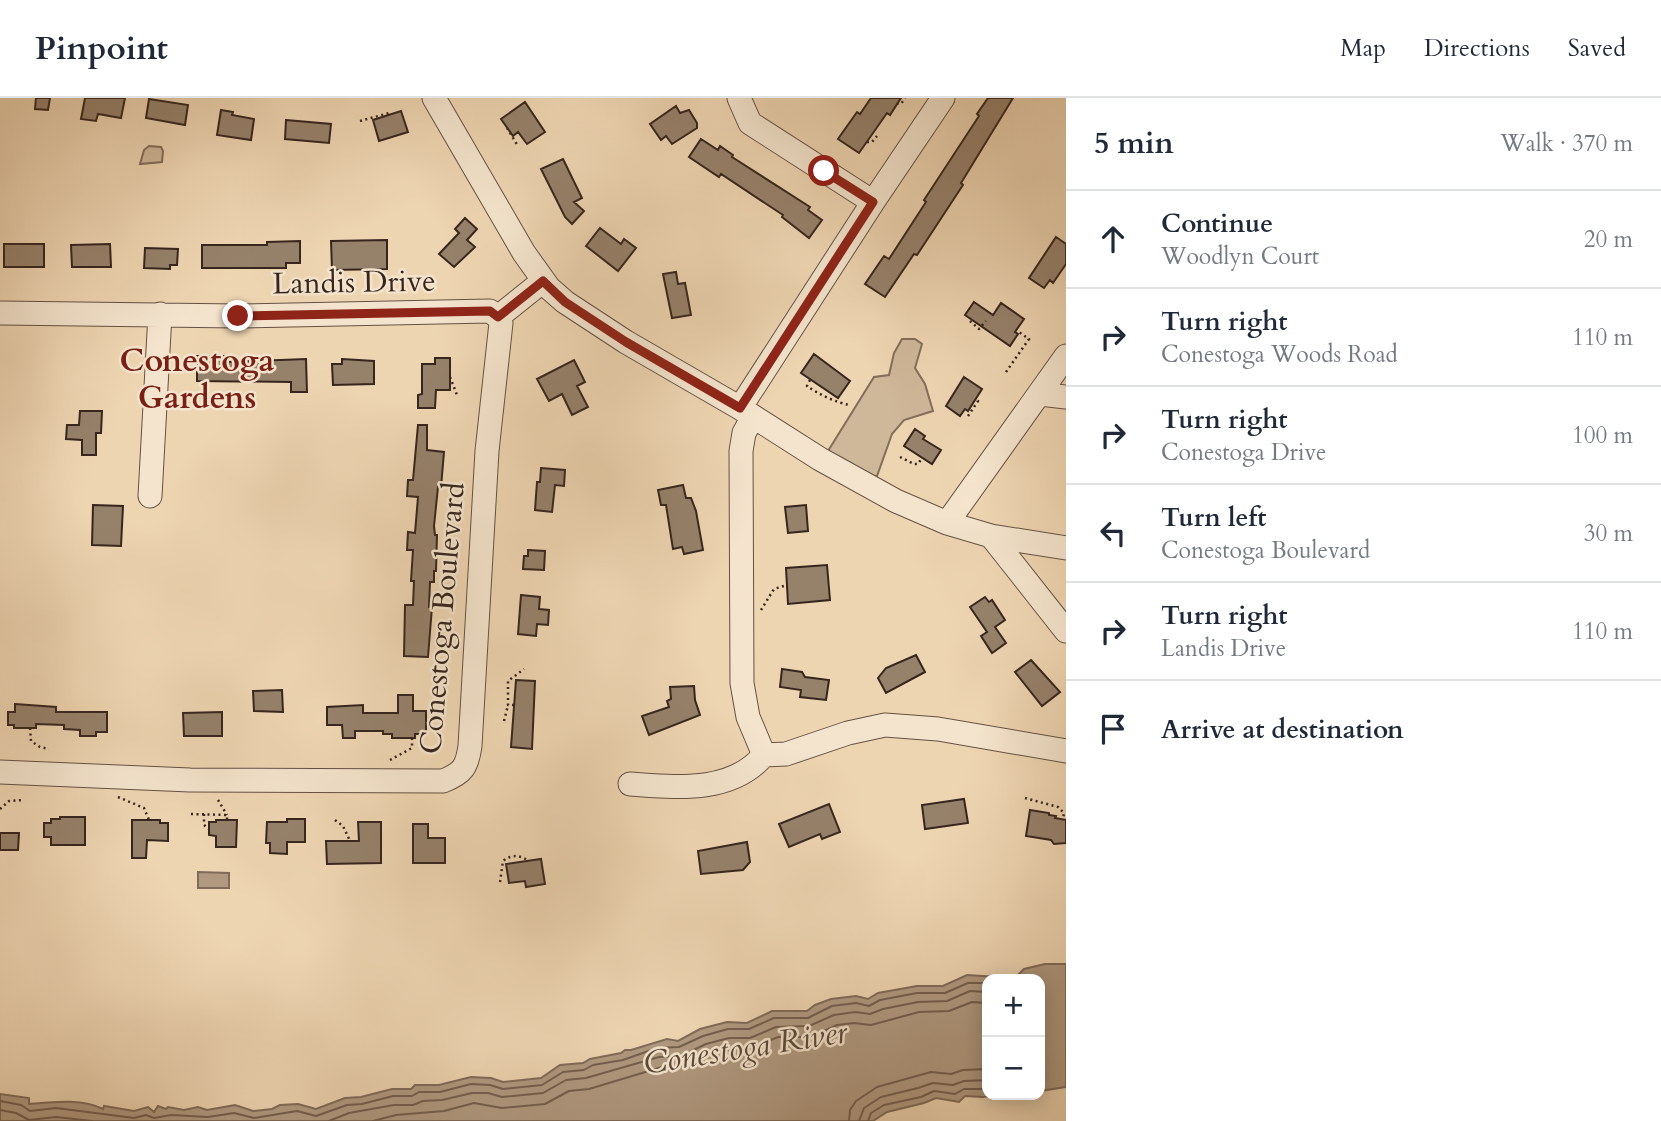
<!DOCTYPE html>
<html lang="en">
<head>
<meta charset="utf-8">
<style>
  :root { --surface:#fff; --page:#f2f2f3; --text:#1f2937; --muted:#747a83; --line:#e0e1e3 }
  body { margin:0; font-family:Cardo,serif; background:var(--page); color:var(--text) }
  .controls { position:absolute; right:21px; bottom:21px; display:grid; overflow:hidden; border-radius:14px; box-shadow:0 4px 18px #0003 }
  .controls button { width:63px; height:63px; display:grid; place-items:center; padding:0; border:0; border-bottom:2px solid var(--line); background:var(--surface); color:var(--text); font:35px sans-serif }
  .stop { position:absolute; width:21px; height:21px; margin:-16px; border:5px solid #8f2418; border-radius:50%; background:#fff }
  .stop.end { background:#8f2418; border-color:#fff; box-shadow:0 2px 7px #0008 }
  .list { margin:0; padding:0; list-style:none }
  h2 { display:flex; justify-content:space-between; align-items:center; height:91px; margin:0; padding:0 28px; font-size:30px }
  h2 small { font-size:23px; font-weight:400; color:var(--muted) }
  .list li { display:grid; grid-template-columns:46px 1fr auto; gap:21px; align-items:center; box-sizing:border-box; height:98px; padding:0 28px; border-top:2px solid var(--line) }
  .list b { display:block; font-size:26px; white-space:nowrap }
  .list p { margin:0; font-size:23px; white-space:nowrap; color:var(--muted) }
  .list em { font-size:23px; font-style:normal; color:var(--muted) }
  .icon { flex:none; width:38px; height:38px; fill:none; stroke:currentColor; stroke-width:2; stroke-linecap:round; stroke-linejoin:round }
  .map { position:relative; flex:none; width:1066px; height:1023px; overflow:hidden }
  header { display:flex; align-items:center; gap:42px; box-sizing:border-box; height:98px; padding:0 35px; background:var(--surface); border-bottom:2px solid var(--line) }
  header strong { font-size:33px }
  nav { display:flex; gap:38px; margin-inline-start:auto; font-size:24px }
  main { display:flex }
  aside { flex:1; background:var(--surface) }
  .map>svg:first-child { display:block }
</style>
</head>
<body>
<header>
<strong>Pinpoint</strong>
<nav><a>Map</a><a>Directions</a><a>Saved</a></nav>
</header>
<main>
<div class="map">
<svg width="1066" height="1023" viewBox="0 0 1066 1023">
  <rect width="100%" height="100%" fill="#eed5b2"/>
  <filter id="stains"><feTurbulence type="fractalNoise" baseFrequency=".00286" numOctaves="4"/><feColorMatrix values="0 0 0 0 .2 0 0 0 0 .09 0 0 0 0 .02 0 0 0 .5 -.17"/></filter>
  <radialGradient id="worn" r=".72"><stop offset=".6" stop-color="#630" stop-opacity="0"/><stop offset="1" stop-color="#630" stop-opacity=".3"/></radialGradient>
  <path fill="#cfb799" stroke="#836e5c" stroke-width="2" d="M149,48L161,49L163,53L162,64L140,66L144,52Z
    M902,241H915L922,246L915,270L925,286L933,313L904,322L892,336L877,378L867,379L828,353L874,279L889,277L894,255Z"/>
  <path fill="#b09980" stroke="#806b59" stroke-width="2" d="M198,774L229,775V790H198Z
    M1045,866H1066V989L1040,993V881H987V997H994L983,999L965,998L959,1004L936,1000L924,1005L887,1014L873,1023H0V996L29,1000V1006C52,1004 82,1000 103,1011L104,1008L134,1013L148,1009L154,1014L158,1008L166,1011L168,1009L184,1012L198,1009L207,1012L235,1007L253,1013L272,1011L280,1007L298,1006L316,1011L345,1000L361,999L392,991H411L415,987H439L471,979L491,980L503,984L541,980L560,967L583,965L590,961L621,955L625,952H631L667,941L678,943L700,931L727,924L747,925L772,913H807L815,907L831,901L856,898L868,901L878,895L917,888H943L967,877L1015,880L1024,871Z"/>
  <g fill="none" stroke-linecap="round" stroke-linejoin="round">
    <path stroke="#745f4f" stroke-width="2" d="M0,1003L21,1007L30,1013L56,1010L134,1020L146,1017L154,1020L171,1017L208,1019L234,1015L254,1020L297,1013L316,1018L347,1007L362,1006L393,998H412L419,994H440L471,986L490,987L503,991L542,987L563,974L584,972L593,967L623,962L657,950L679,949L703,938L728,931H749L774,920H808L832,908L856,905L869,908L880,902L917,895H945L968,885H987
      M0,1012L16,1015L29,1022L56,1019L92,1023
      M329,1023L349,1015L394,1007H413L423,1003L442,1002L472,995H488L502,999L543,995L566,982L586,980L659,959L681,958L706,946L729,940H750L776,929L809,928L834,917L855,914L870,916L883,911L918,904L947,903L970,893L987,894
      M373,1023L396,1017L444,1013L474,1005L502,1010L545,1006L569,993L589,991L662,969L683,968L710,956L730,951L752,950L778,939H811L837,927L854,925L871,927L919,914L949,913L972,904L987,905
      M849,1023L850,1012L856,1003L877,989L931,974L951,976L963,972L987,971
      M859,1023L864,1010L881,999L918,990L933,985L953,987L964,983L987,982
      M868,1023L871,1015L884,1007L921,999L934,993L955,996L964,991H987"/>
  </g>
  <path fill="#96816b" stroke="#37251e" stroke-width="2" d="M36,0H50L48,12L35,11Z
    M85,0H125L121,20L98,16L96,23L81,21Z
    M871,0H901L890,17L887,15L859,55L838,41L857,14L860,16Z
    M988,0H1013L961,85L963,87L917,157L914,156L885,199L865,186L884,158L889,161L926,104L924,102L979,18L977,16Z
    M149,1L188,7L185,27L146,20Z
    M525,4L545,34L527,46L518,34L513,38L501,21Z
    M676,8L680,15L689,12L697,25V30L672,46L666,38L661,42L650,26Z
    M221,12L233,14L232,17L254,21L251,42L217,37Z
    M401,13L408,34L379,43L373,22Z
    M286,22L331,26L329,45L285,41Z
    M701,41L718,52L720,48L733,57L732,59L810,109L808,112L822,122L809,140L782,119L783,117L721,76L719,79L689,59Z
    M563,61L582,100L574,104L584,113L572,126L565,119L541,71Z
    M465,120L477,131L467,142L475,149L454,169L439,156L459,135L455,131Z
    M600,130L621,146L624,141L636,150L618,173L586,148Z
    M1056,139L1066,146V166L1053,185L1050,182L1044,190L1029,180Z
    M387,142V171L332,172L331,143Z
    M300,143V165H286V170H202V147H267V144Z
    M4,146H44V169H4Z
    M110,146L111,169H72L71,147Z
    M145,150L178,151L177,167H170V171L144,170Z
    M676,174L678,186L685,185L691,217L672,220L663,176Z
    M974,204L993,217L1001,205L1024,221L1015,234L1018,236L1010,248L965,217Z
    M814,256L850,283L838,300L801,275Z
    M197,258H225V264L306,261L307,294H291V284L197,283Z
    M435,260H450V292H436L435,310H418V297L422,296V266H435Z
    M342,261L374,263V286L333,287L332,266H342Z
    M574,262L585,284L577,288L588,309L572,317L562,296L549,303L537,281Z
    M964,279L982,291L968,313L965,311L960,318L946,308Z
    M80,313H102L101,335H96V357H82V342L66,341L67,327H79Z
    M418,327H427V352L444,354L441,389H438L434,428L435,437H437L436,473H434V484H430L429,509H432L428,559L404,558L405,507H413L414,483H411L413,452H407L408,434L415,435L418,399L407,398L408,382H413Z
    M915,331L925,338L923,341L941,352L932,366L904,348Z
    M541,370L565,372L564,388L555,387L552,414L535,412L537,384H540Z
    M683,387L686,400H691L696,413L703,452L684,456L682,449L673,451L666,407H661L658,392Z
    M93,407L123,408L121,448L92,447Z
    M806,407L808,433L788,435L785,409Z
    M528,452L545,453L544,472L523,471L524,458H528Z
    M827,467L830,502L788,506L786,470Z
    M521,497L540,499L539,511L549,512L548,527L537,526L536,538L518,536Z
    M985,499L989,504L992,502L1005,522L995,529L1006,545L992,555L981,538L987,534L970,509Z
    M916,557L925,574L886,595L878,580L886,570Z
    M1031,562L1060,594L1042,608L1015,574Z
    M782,571L802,574L805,579L829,582L826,602L800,599L801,592L780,589Z
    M516,582L535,583L532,651L511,649Z
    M694,588L695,602L700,617L649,637L642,618L669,609L667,603L671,601L670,589Z
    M282,592L283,614L254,613L253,593Z
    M398,597H413V613H426V636H415V640H392V636H383V633H355V640H343L342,627H327V609L363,607V615H398Z
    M15,606L56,609V614H107V634H96V638H80V632L64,631V627L36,626V630H14V627H8V614H15Z
    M222,614V638H184L183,615Z
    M964,701L968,725L925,731L922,707Z
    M829,706L840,734L822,741L820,736L789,749L779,726Z
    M1030,712L1049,715V717L1056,718L1055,720L1066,722V745L1054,746L1051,742L1026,738Z
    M60,719H85V747H51V739H44V725H51V721H60Z
    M287,721H305V744H287V756L270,755V745H266L267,724H287Z
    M132,722H160V725H168V743L147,742L146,760H132Z
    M216,722H237L236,749H216V738L209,737V724H216Z
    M358,724H381V765L327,766L326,743H359Z
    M413,726H428V740H445V765H413Z
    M0,735H19L18,752H0Z
    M747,744L750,764L743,772L701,776L698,753Z
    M541,761L545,786L526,789L525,783L509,785L506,766Z"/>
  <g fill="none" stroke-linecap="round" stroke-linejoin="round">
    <g stroke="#655143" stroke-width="25">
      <path id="minor" d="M434,0L524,155L549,190L565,204L626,244L740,310L820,361L896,403L947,425L991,438L1066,450
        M739,0L750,25L873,104
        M0,215L238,218L490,213L498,219
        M498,219L543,183
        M1040,296L1066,299
        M740,310L873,104L943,0
        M753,319L744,335L741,353L742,585L748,619L764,657L786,656L848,635L885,627L938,631L1066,653
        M150,398L160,216
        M947,425L1066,258
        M991,438L1066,533
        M0,674L190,682L443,683C463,675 467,669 470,648L487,353L501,225L498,219
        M630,686C676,689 731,696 764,657"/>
    </g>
    <path stroke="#37251e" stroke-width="2.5" stroke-dasharray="2 3.5" stroke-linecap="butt" d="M897,5L901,6L905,0
      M360,23L389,15L390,17
      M507,30L518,48
      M867,44H872L877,38
      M970,223L979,231L986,223
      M1006,274L1029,241L1016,232
      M450,279L457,297
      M810,282L807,288C818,296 837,305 850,307
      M968,318L978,303L975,301
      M900,359L914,366H918L922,360
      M761,512L774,491L787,487
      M514,607H508V583L524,571
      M504,623L508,607
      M30,630L31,643L40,649L49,651
      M390,662L412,650V640
      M118,699L144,710L149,722
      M1025,700L1058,709L1064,715L1063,721
      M218,702L227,717
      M0,711L9,703L23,702
      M191,716L227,717V722
      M204,716V727L209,731
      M335,722L343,728L350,743
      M500,784L503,763C512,756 520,757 529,763"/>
    <use href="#minor" stroke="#f4e4cd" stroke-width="23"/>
  </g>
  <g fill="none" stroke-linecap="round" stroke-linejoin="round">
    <path stroke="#8f2418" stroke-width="9" d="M238,218L490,213L498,219L543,183L565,204L626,244L740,310L873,104L824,73"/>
  </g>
  <g text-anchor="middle" stroke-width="5" stroke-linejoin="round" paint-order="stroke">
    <g font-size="30" fill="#37251e" stroke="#f4e4cd">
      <text transform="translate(354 184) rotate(-1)" y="10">Landis Drive</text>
      <text transform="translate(442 520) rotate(-85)" y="10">Conestoga Boulevard</text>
    </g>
    <g font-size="32" font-weight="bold" fill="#7a1f14" stroke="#f4e4cd">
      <text x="197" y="273">Conestoga<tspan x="197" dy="37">Gardens</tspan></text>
    </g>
    <g font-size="32" font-style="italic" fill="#5b483b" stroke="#f4e4cd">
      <text transform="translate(745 949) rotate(-9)" y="11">Conestoga River</text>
    </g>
  </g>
  <rect width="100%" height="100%" filter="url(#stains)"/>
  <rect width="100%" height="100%" fill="url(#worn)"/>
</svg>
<div class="controls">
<button>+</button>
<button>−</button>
</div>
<div class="stop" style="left:824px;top:73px"></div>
<div class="stop end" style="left:238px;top:218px"></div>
</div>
<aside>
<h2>5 min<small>Walk · 370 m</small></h2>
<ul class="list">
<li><svg class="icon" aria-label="ahead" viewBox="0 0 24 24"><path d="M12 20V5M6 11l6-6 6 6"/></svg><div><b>Continue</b><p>Woodlyn Court</p></div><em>20 m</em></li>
<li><svg class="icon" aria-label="right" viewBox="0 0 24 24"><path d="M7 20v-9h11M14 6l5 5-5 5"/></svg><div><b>Turn right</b><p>Conestoga Woods Road</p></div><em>110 m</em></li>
<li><svg class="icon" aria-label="right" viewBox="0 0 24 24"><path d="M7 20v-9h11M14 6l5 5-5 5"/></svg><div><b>Turn right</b><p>Conestoga Drive</p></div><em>100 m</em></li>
<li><svg class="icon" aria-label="left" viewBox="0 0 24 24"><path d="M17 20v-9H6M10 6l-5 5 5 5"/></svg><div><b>Turn left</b><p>Conestoga Boulevard</p></div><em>30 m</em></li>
<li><svg class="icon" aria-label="right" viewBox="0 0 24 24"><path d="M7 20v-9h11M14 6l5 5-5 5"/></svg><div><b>Turn right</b><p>Landis Drive</p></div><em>110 m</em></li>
<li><svg class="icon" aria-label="arrive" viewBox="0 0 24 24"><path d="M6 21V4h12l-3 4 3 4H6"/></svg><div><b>Arrive at destination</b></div></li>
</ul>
</aside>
</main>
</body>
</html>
